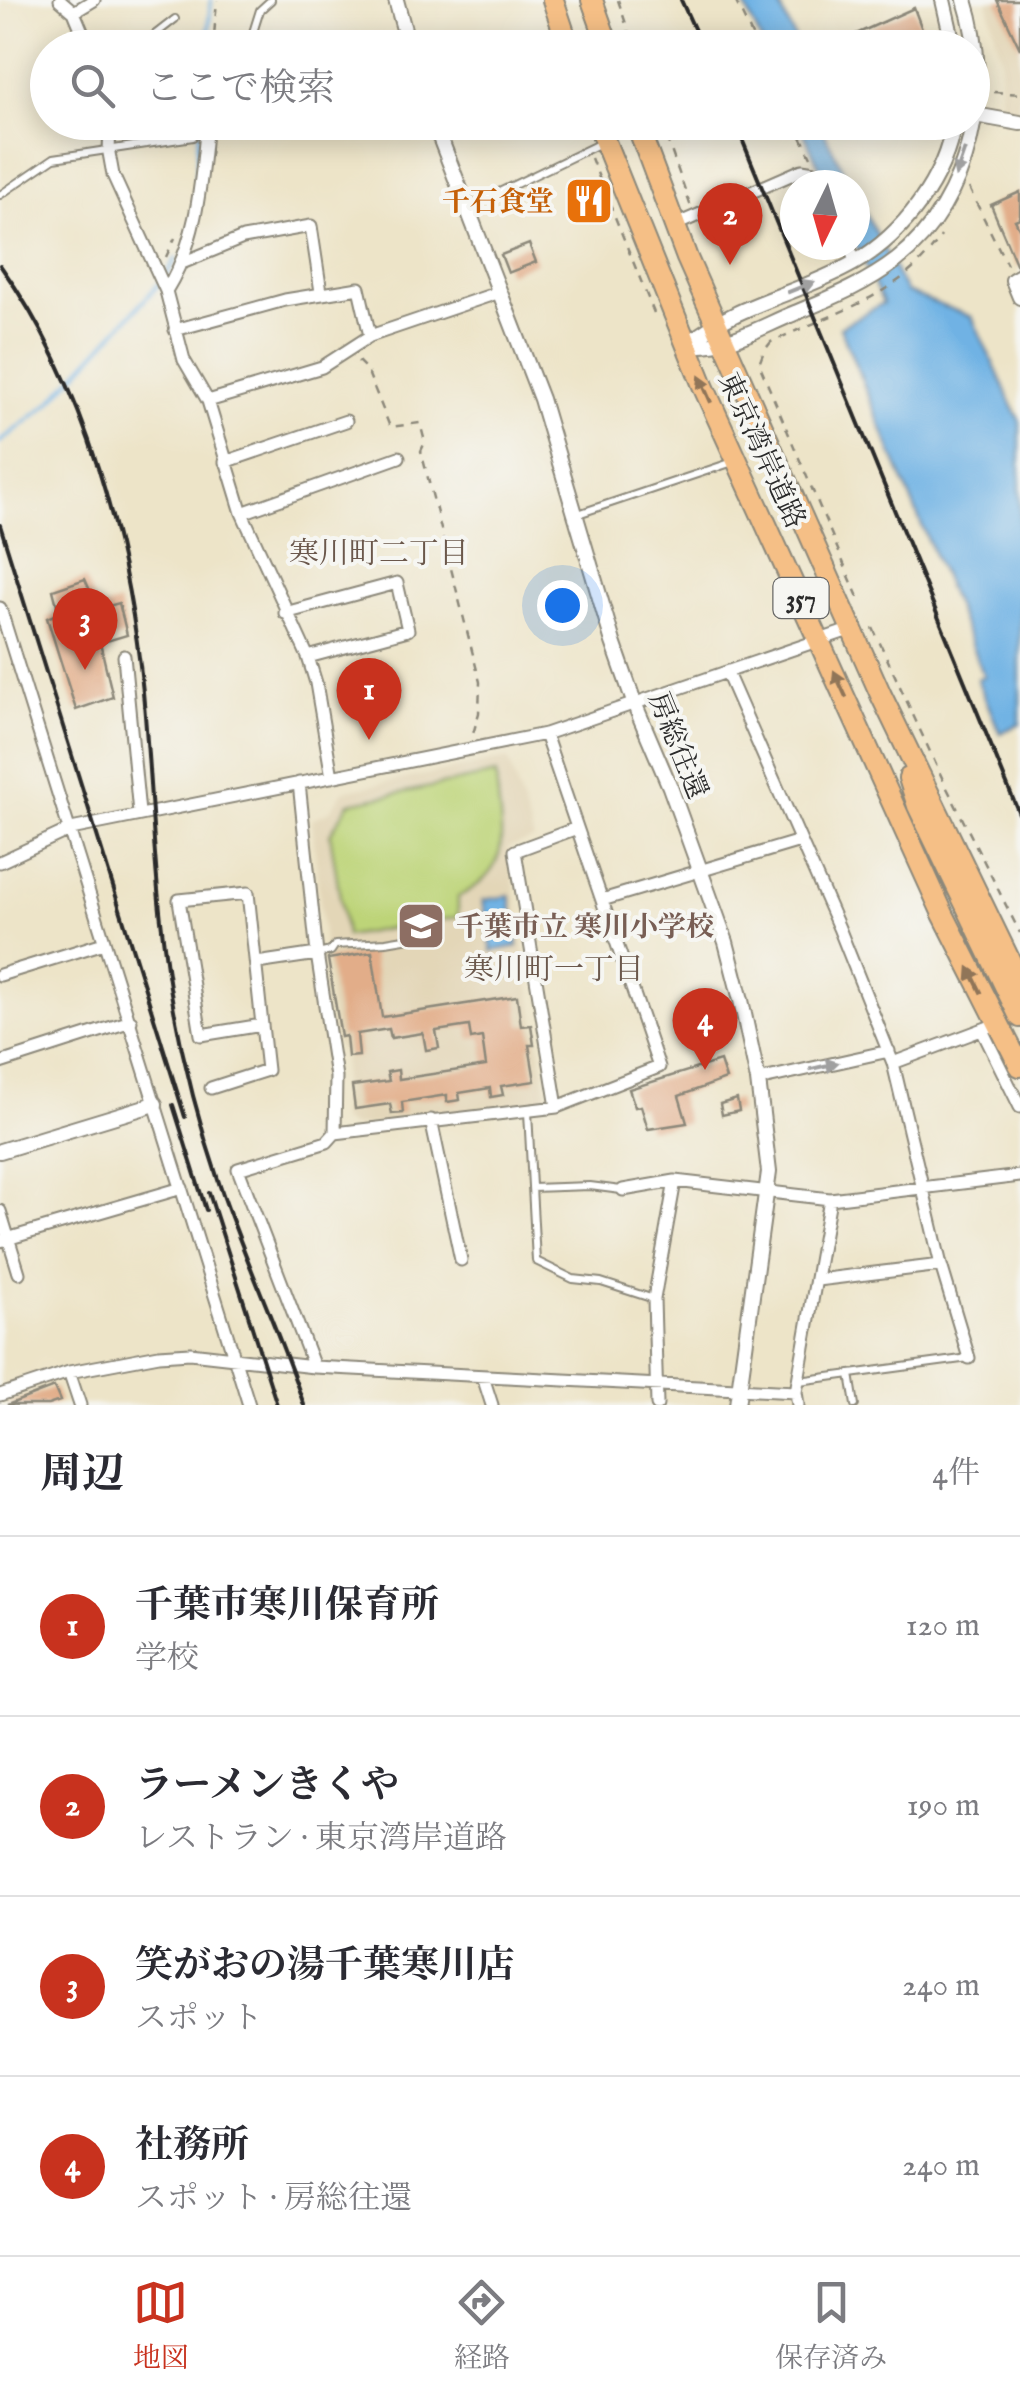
<!DOCTYPE html>
<html lang="ja">
<head>
<meta charset="utf-8">
<style>
  :root { --surface:#fff; --page:#f7f7f7; --text:#2b2b33; --muted:#7c7c81; --line:#e1e1e2; --accent:#c8321e }
  body { margin:0; font-family:"IM FELL English","Noto Serif JP",serif; background:var(--page); color:var(--text) }
  .compass { position:absolute; left:780px; top:170px; width:90px; height:90px; border-radius:50%; background:var(--surface); box-shadow:0 5px 25px #0003; rotate:185deg }
  .you { position:absolute; left:562px; top:605px; width:35px; height:35px; margin:-25px; border:8px solid #fff; border-radius:50%; background:#1a73e8; box-shadow:0 0 0 15px #1a73e833 }
  .badge { display:grid; place-items:center; width:65px; height:65px; border-radius:50%; background:var(--accent); color:#fff; font-size:32px; font-weight:700 }
  .pin { position:absolute; translate:-50% -82px; filter:drop-shadow(0 2px 5px #0008) }
  .pin::after { content:''; position:absolute; top:52px; width:35px; height:30px; background:inherit; clip-path:polygon(0 0,100% 0,50% 100%) }
  .list { margin:0; padding:0; list-style:none }
  h2 { display:flex; justify-content:space-between; align-items:center; height:130px; margin:0; padding:0 40px; font-size:42px }
  h2 small { font-size:32px; font-weight:400; color:var(--muted) }
  .list li { display:grid; grid-template-columns:65px 1fr auto; gap:30px; align-items:center; box-sizing:border-box; height:180px; padding:0 40px; border-top:2px solid var(--line) }
  .list b { display:block; font-size:38px; white-space:nowrap }
  .list p { margin:0; font-size:32px; white-space:nowrap; color:var(--muted) }
  .list em { font-size:32px; font-style:normal; color:var(--muted) }
  .icon { flex:none; width:55px; height:55px; fill:none; stroke:currentColor; stroke-width:2; stroke-linecap:round; stroke-linejoin:round }
  .map { position:relative; flex:none; width:1020px; height:1405px; overflow:hidden }
  .search { position:absolute; background:var(--surface); box-shadow:0 5px 25px #0003; left:30px; right:30px; top:30px; height:110px; display:flex; align-items:center; gap:25px; box-sizing:border-box; padding:0 35px; border-radius:55px; color:var(--muted); font-size:38px }
  .sheet { height:850px; background:var(--surface) }
  nav { display:flex; justify-content:space-around; align-items:center; box-sizing:border-box; height:140px; border-top:2px solid var(--line); background:var(--surface); font-size:28px; color:var(--muted) }
  nav a { display:grid; justify-items:center; gap:5px }
  nav .on { color:var(--accent) }
  .map>svg:first-child { display:block }
</style>
</head>
<body>
<div class="map">
<svg width="1020" height="1405" viewBox="0 0 1020 1405">
  <rect width="100%" height="100%" fill="#f6f6f2"/>
  <filter id="ink" filterUnits="userSpaceOnUse"><feTurbulence type="fractalNoise" baseFrequency=".01" numOctaves="2"/><feDisplacementMap in="SourceGraphic" scale="20" xChannelSelector="R" yChannelSelector="G"/><feConvolveMatrix kernelMatrix="1 2 1 2 8 2 1 2 1" color-interpolation-filters="sRGB"/></filter>
  <filter id="wash" filterUnits="userSpaceOnUse"><feTurbulence type="fractalNoise" baseFrequency=".0048" numOctaves="4" result="noise"/><feDisplacementMap in="SourceGraphic" scale="40" xChannelSelector="R" yChannelSelector="G"/><feGaussianBlur stdDeviation="2.25" result="paint"/><feColorMatrix in="noise" values="0 0 0 0 0 0 0 0 0 0 0 0 0 0 0 0 0 1.4 0 .05"/><feComposite in="paint" operator="in"/></filter>
  <g filter="url(#wash)">
    <rect width="100%" height="100%" fill="#ede4c8"/>
    <path fill="#e3d6b7" d="M987,0H1020V117L1000,114L1001,58Z
      M508,759L534,839L508,848L547,1095L545,1102L352,1127L340,1120L344,1057L337,1043L330,1004L312,819L330,811L343,791Z"/>
    <path fill="#bdd478" stroke="#748052" stroke-width="2.5" d="M496,774C499,832 518,867 458,897V917L346,936L330,834L349,803Z"/>
    <path fill="#6fb2e4" stroke="#4d6e88" stroke-width="2.5" d="M742,0H777L799,47H764Z
      M799,123H819L851,185H828Z
      M855,192L906,292L972,317L1020,422V724L1000,733L977,679L984,676L840,327L883,303L855,243Z
      M510,896L518,946L492,951L483,900Z"/>
    <g fill="none" stroke-linecap="round" stroke-linejoin="round">
      <path stroke="#6fb2e4" stroke-width="4" d="M207,48L211,0
        M196,178L200,122
        M165,277L176,259
        M0,442L49,404L159,284"/>
    </g>
    <g id="blocks">
      <path fill="#e2ad89" d="M997,0H1020V49Z
        M914,8L929,48H825Z
        M1020,192V218L1015,220L1020,230V266H1017L991,205Z
        M529,244L536,262L508,273L501,255Z
        M85,579L98,609L119,603L127,635L100,643L113,697L76,710L47,618L59,613L53,590Z
        M372,952L382,1017L517,996L521,1026L531,1025L534,1045H529L535,1081L501,1086L503,1095L491,1097L490,1088L459,1093L460,1100L447,1102V1095L402,1102L403,1113L392,1114L390,1104L355,1109L352,1086L389,1081L387,1072L398,1070L399,1079L486,1066L482,1037L471,1039L469,1026L436,1031L439,1048L426,1050L423,1033L391,1038L389,1029L357,1034L359,1056L348,1057L346,1036L341,1037L328,959Z
        M720,1061L726,1079L679,1096L687,1123L648,1129L641,1106L635,1107L629,1089Z
        M737,1099L739,1111L722,1115L720,1104Z
        M54,1387L60,1401L48,1405H7Z"/>
    </g>
  </g>
  <g filter="url(#ink)">
    <use href="#blocks" fill-opacity="0" stroke="#8c887a" stroke-width="2.5"/>
    <g fill="none" stroke-linecap="round" stroke-linejoin="round">
      <g stroke="#8c887a" stroke-width="10">
        <path id="service" d="M152,48L148,40L175,19
          M241,48L249,45L260,10L271,0
          M0,195L54,158L193,137
          M466,208L603,142
          M578,514L733,462
          M317,954L331,951L335,945L386,942L446,932
          M528,1112L536,1261L573,1279L601,1282L654,1299
          M532,1188L590,1186L621,1190
          M850,1374L855,1405
          M799,1381L969,1358"/>
      </g>
      <g stroke="#8c887a" stroke-width="15">
        <path id="minor" d="M60,0L74,12L89,48
          M74,12L94,0
          M110,122L109,153L113,175L166,291L184,360L208,401L242,513L308,657L316,683L332,777
          M673,226L802,170L814,172L822,185
          M848,245L856,262
          M182,263L243,238L311,226L321,292
          M166,291C198,240 201,182 207,122
          M175,330L285,300L359,288L370,336
          M208,401L322,367L370,336L500,292
          M225,462L346,421
          M242,513L399,457
          M0,608L249,1405
          M285,613L397,583L408,630L308,657
          M124,656L139,813
          M727,673L839,928L893,1063L941,1265L969,1358
          M299,783L317,954L336,1077L335,1133L327,1142L238,1169L314,1367
          M0,862L71,829L545,734L852,629
          M248,893L262,1025L201,1035L179,900Z
          M602,900L800,841
          M257,963L317,954
          M0,975L104,943
          M982,1030L1020,1107
          M0,1063L131,1021
          M893,1063L997,1024
          M758,1080L889,1051
          M211,1088L267,1070L262,1025
          M557,1107L515,851L577,828
          M431,1120L461,1260
          M335,1133L557,1107L659,1067L545,734
          M623,1190L675,1181L830,1199L1020,1176
          M0,1211L19,1273
          M0,1241L182,1188
          M817,1280L941,1265
          M69,1372L80,1405
          M483,1377L492,1405
          M0,1395L69,1372L159,1355L190,1353L314,1367L796,1392
          M657,1405L654,1299L675,1181
          M798,1405L796,1392L830,1199"/>
      </g>
      <g stroke="#8c887a" stroke-width="18">
        <path id="tertiary" d="M396,0L409,48
          M943,0L954,48
          M975,115L1020,123
          M434,122L541,399L613,642L635,705L670,787L726,942L741,1000L758,1080L769,1172L737,1405
          M1020,276L1013,280L1020,297
          M688,344C739,302 798,295 854,263C904,234 945,179 954,122
          M686,346C698,345 712,345 724,342C748,336 772,322 795,313C831,298 866,284 897,260C972,201 993,87 965,0
          M0,1151L155,1104"/>
      </g>
      <g stroke="#8c887a" stroke-width="24">
        <path id="trunk" d="M553,0L569,48
          M592,0L609,48
          M597,122L704,388L943,914L1020,1066
          M636,122L687,258L881,695L1020,982
          M909,778L918,806L1020,1017"/>
      </g>
      <path stroke="#8c887a" stroke-width="2.5" stroke-dasharray="8 8" stroke-linecap="butt" d="M618,0L634,48
        M735,0L758,48
        M213,48L217,0
        M994,92L1020,94
        M661,122L691,207
        M794,122L811,157
        M591,158L654,313
        M969,188L1007,265
        M166,257L175,238
        M358,361L367,370L390,427L420,423L425,442L421,451L480,682L479,713L473,734
        M858,597L759,364L764,351L771,342C832,313 903,296 941,236
        M873,628L944,782L1020,933"/>
      <use href="#service" stroke="#fff" stroke-width="6"/>
      <use href="#minor" stroke="#fff" stroke-width="11"/>
      <use href="#tertiary" stroke="#fff" stroke-width="14"/>
      <use href="#trunk" stroke="#f5bf86" stroke-width="20"/>
      <path stroke="#2b2b2b" stroke-width="4" d="M681,0L703,48
        M735,122L1020,816
        M0,265C87,387 128,545 143,692C152,790 154,890 170,987C181,1054 198,1121 220,1186C245,1260 279,1331 304,1405
        M0,525L185,1117
        M173,1105L206,1210
        M209,1193L277,1405"/>
    </g>
    <defs><path id="oneway-solid" d="M-6-.8H1V-3.2L6.5 0L1 3.2V.8H-6Z" transform="scale(2.5)"/></defs>
    <g fill="#a0a0a0">
      <use href="#oneway-solid" transform="translate(960 163) rotate(109)"/>
      <use href="#oneway-solid" transform="translate(801 287) rotate(-22)"/>
      <use href="#oneway-solid" transform="translate(824 1066) rotate(-13)"/>
    </g>
    <g fill="#907558">
      <use href="#oneway-solid" transform="translate(705 389) rotate(-114)"/>
      <use href="#oneway-solid" transform="translate(840 684) rotate(-115)"/>
      <use href="#oneway-solid" transform="translate(975 980) rotate(-116)"/>
    </g>
  </g>
  <defs>
    <g id="restaurant-square" transform="scale(2.5)"><rect x="-9" y="-9" width="18" height="18" rx="4" fill="#e8710a" stroke="#f6f6f2"/><path d="M-5-6h1v4h1v-4h1v4h1v-4h1v5L-1.5 .5V6h-2V.5L-5-1ZM5-6V6H3V1.5H1.5Q1.5-4 5-6Z" fill="#fff"/></g>
    <g id="school-square" transform="scale(2.5)"><rect x="-9" y="-9" width="18" height="18" rx="4" fill="#8d6e63" stroke="#f6f6f2"/><path d="M0-5L7-2L0 1L-7-2ZM-4 1L0 2.5L4 1V4Q0 6-4 4Z" fill="#fff"/></g>
  </defs>
  <g fill-rule="evenodd">
    <use href="#restaurant-square" x="589" y="201"/>
    <use href="#school-square" x="421" y="926"/>
  </g>
  <g text-anchor="middle" stroke-width="8" stroke-linejoin="round" paint-order="stroke">
    <rect fill="#f6f6f2" stroke="#686867" stroke-width="2.5" x="773.5" y="578" width="55" height="40" rx="8"/>
    <g font-size="25" font-weight="bold" fill="#2b2b2b">
      <text x="801" y="607">357</text>
    </g>
    <g font-size="28" font-weight="bold" fill="#c56008" stroke="#f6f6f2" text-anchor="end">
      <text x="554" y="211">千石食堂</text>
    </g>
    <g font-size="28" fill="#2b2b2b" stroke="#f6f6f2">
      <text transform="translate(763 450) rotate(65)" y="10">東京湾岸道路</text>
      <text transform="translate(679 745) rotate(68)" y="10">房総往還</text>
    </g>
    <g font-size="28" font-weight="bold" fill="#785e54" stroke="#f6f6f2" text-anchor="start">
      <text x="456" y="936">千葉市立 寒川小学校</text>
    </g>
    <g font-size="30" fill="#6b584c" stroke="#f6f6f2">
      <text x="379" y="563">寒川町二丁目</text>
      <text x="554" y="979">寒川町一丁目</text>
    </g>
  </g>
</svg>
<svg class="compass" viewBox="-18 -18 36 36"><path d="M0-13l5 13h-10z" fill="#e53935"/><path d="M0 13l5-13h-10z" fill="#7c7c81"/></svg>
<div class="you"></div>
<div class="pin badge" style="left:369px;top:740px">1</div>
<div class="pin badge" style="left:730px;top:265px">2</div>
<div class="pin badge" style="left:85px;top:670px">3</div>
<div class="pin badge" style="left:705px;top:1070px">4</div>
<div class="search"><svg class="icon" aria-label="search" viewBox="0 0 24 24"><circle cx="10" cy="10" r="6"/><path d="M15 15l6 6"/></svg>ここで検索</div>
</div>
<section class="sheet">
<h2>周辺<small>4件</small></h2>
<ul class="list">
<li><span class="badge">1</span><div><b>千葉市寒川保育所</b><p>学校</p></div><em>120 m</em></li>
<li><span class="badge">2</span><div><b>ラーメンきくや</b><p>レストラン · 東京湾岸道路</p></div><em>190 m</em></li>
<li><span class="badge">3</span><div><b>笑がおの湯千葉寒川店</b><p>スポット</p></div><em>240 m</em></li>
<li><span class="badge">4</span><div><b>社務所</b><p>スポット · 房総往還</p></div><em>240 m</em></li>
</ul>
</section>
<nav>
<a class="on"><svg class="icon" aria-label="map" viewBox="0 0 24 24"><path d="M3 6l6-2 6 2 6-2v14l-6 2-6-2-6 2zM9 4v14M15 6v14"/></svg>地図</a>
<a><svg class="icon" aria-label="directions" viewBox="0 0 24 24"><path d="M12 3l9 9-9 9-9-9zM9 14v-3h6M13 9l2 2-2 2"/></svg>経路</a>
<a><svg class="icon" aria-label="saved" viewBox="0 0 24 24"><path d="M7 4h10v16l-5-4-5 4z"/></svg>保存済み</a>
</nav>
</body>
</html>
